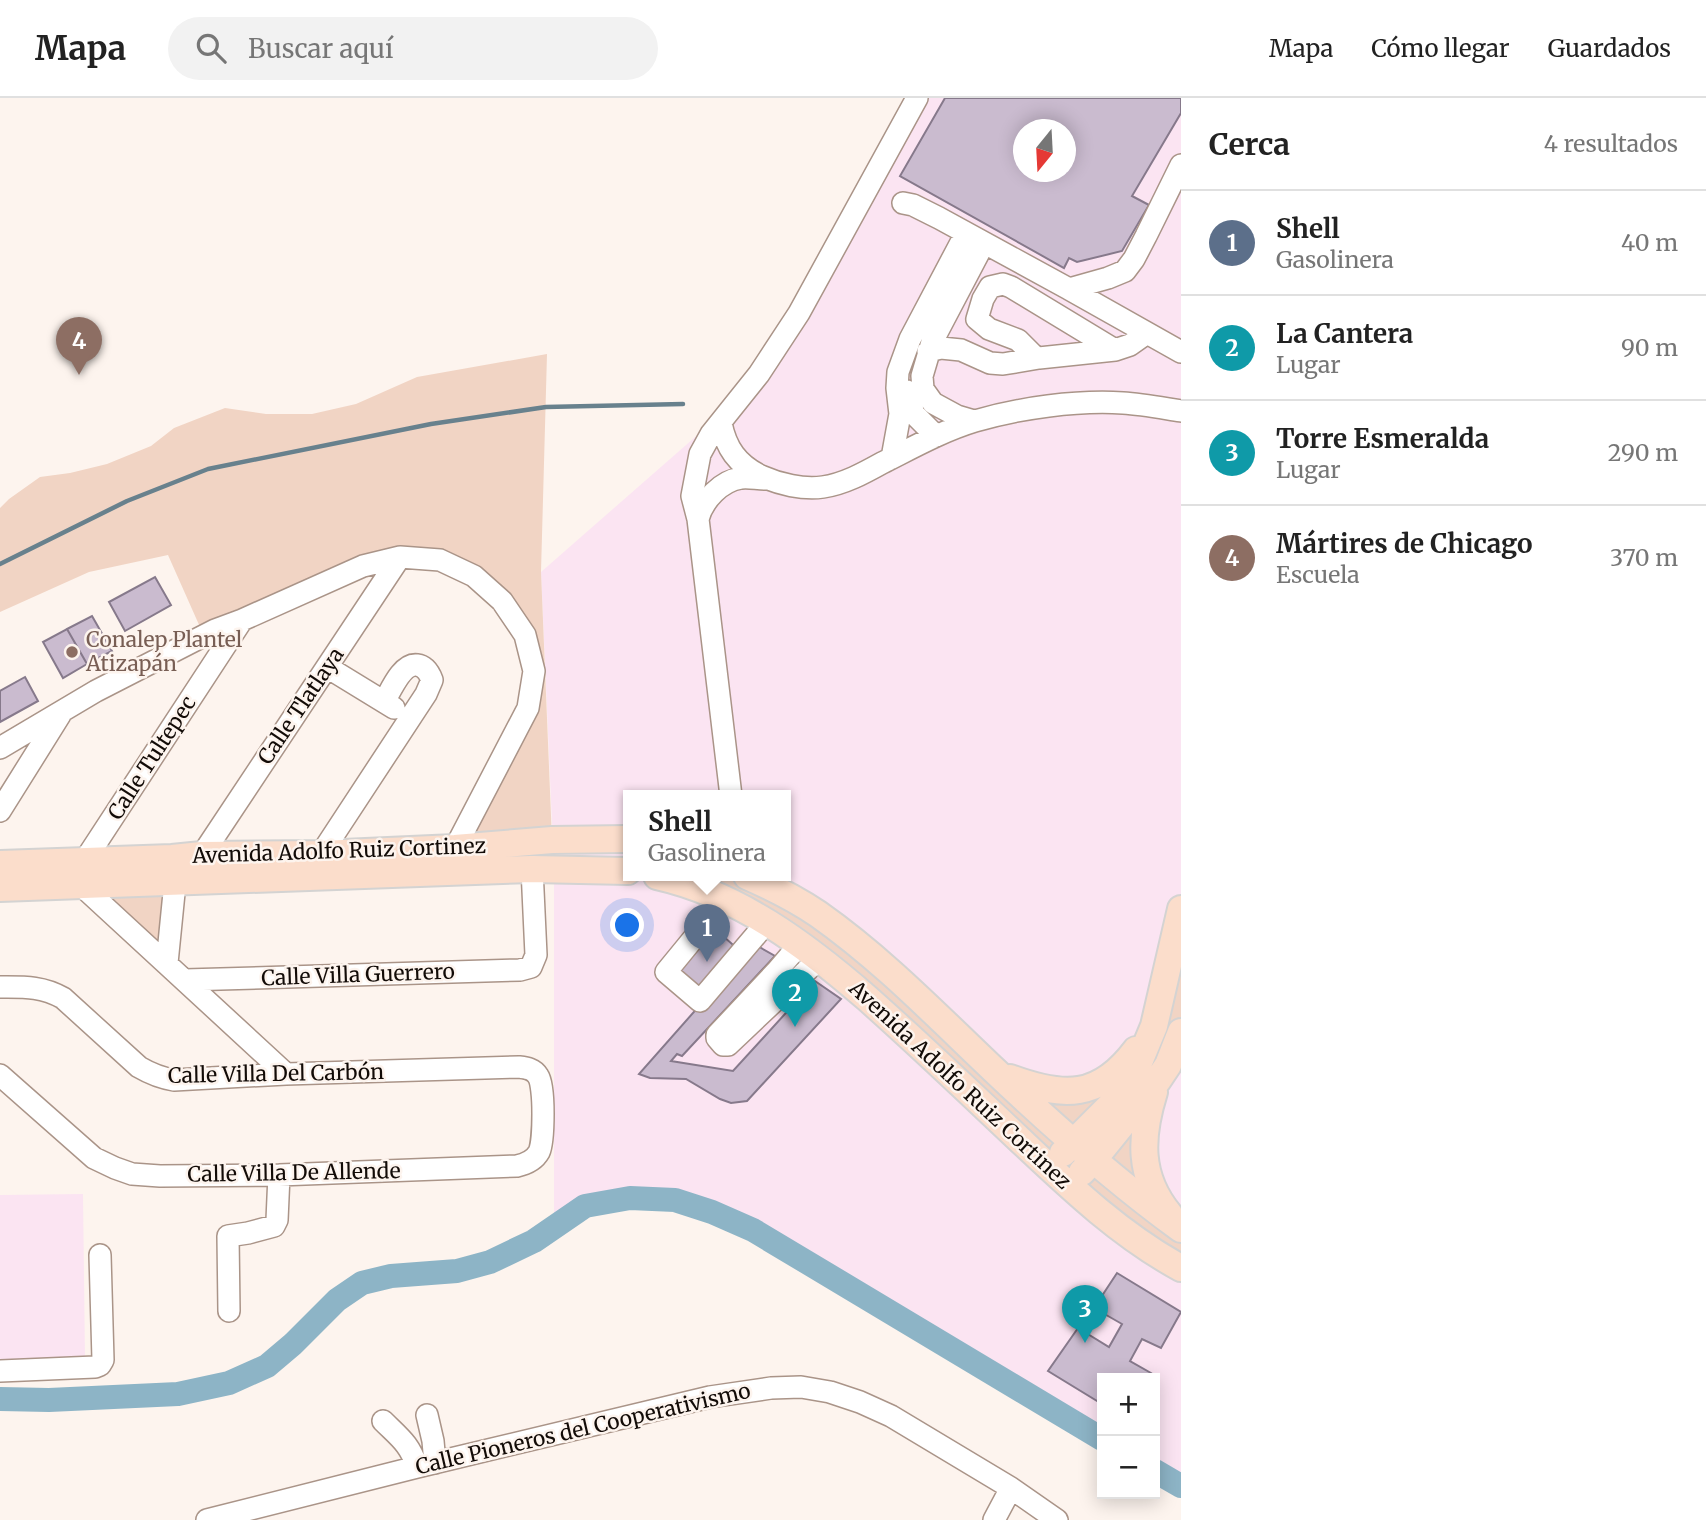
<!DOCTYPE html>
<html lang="es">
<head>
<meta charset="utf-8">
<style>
  :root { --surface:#fff; --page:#f2f2f2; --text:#222; --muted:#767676; --line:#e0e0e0; --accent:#36725d }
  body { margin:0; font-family:Merriweather,serif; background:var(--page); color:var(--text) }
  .controls { position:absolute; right:21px; bottom:21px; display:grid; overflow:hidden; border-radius:0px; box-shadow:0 4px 18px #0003 }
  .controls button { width:63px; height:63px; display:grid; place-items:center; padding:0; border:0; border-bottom:2px solid var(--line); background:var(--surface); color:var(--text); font:35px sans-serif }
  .compass { position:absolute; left:1013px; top:21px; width:63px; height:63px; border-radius:50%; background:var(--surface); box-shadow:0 4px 18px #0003; rotate:198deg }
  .you { position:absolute; left:628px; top:828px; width:24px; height:24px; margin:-18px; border:5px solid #fff; border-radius:50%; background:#1a73e8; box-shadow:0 0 0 10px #1a73e833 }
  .badge { display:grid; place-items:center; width:46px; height:46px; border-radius:50%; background:var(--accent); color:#fff; font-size:23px; font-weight:700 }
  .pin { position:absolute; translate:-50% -58px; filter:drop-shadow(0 2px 4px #0008) }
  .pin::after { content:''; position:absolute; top:37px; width:24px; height:21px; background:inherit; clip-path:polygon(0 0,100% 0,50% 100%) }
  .popup { position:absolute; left:623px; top:692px; width:168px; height:91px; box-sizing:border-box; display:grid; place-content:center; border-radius:0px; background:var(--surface); filter:drop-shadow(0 2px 5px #0005); font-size:23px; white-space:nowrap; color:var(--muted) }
  .popup b { font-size:26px; color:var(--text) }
  .popup::after { content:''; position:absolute; left:50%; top:100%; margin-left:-14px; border:14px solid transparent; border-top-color:var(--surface) }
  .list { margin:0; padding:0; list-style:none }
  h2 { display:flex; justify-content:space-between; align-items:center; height:91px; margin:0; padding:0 28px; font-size:30px }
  h2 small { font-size:23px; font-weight:400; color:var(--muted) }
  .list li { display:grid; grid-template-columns:46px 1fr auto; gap:21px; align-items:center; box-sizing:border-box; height:105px; padding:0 28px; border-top:2px solid var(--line) }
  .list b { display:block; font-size:26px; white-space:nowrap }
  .list p { margin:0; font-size:23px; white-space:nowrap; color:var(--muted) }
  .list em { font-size:23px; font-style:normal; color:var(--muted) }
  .icon { flex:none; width:38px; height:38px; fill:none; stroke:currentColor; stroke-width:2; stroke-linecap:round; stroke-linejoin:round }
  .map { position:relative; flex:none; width:1181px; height:1422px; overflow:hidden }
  header { display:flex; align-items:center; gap:42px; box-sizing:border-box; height:98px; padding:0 35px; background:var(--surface); border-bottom:2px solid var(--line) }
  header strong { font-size:33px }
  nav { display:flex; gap:38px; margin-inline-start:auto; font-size:24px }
  .search { width:490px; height:63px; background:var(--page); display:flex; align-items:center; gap:18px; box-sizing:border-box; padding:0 24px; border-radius:38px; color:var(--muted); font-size:26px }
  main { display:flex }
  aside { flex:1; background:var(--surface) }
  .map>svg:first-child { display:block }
</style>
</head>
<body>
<header>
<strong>Mapa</strong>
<div class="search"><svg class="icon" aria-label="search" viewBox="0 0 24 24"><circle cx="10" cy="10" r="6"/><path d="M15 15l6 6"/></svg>Buscar aquí</div>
<nav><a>Mapa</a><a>Cómo llegar</a><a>Guardados</a></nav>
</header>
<main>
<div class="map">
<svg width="1181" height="1422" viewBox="0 0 1181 1422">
  <rect width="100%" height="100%" fill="#fdf4ee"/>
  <path fill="#fbe4f2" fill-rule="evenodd" d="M917,0H1181V1388L1155,1373V1280H1102V1341L753,1132L712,1114L675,1102L630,1100L585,1108L554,1130V771L541,474L742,298ZM1024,32H1066V74H1024ZM628,698H786V778H628Z
    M83,1096L85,1261H0V1097Z"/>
  <path fill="#f1d4c4" d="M547,256L541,474L552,742L455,750L528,610L525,537L474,478L400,459L204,538L168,457L89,474L0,514V410L9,401L40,379L70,375L107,366L151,348L174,330L225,310L266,316H312L356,306L417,279Z
    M657,778H747L775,791L1001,976L1072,994L1154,928L1181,811V934L1143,1053L1181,1131V1170L1069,1088L1094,1061L1074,1044L1049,1069L834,871Z
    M175,785L167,865L82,788Z"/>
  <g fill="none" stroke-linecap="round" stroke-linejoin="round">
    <path stroke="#68818d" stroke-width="4.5" d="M0,466L127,403L208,371L431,326L546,309L683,306"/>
    <path stroke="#8db4c6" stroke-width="24" d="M0,1301L49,1302L178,1296L229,1285L267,1268L293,1246L337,1202L362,1185L391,1178L457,1173L490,1164L534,1143L585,1108L630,1100L675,1102L712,1114L753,1132L1102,1341
      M1155,1373L1181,1388"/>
  </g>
  <path fill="#cabbcf" stroke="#86798b" stroke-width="2" fill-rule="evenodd" d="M945,0H1181V15L1132,98L1149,107L1122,153L1077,164L1069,160L1064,170L900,78ZM1024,32H1066V74H1024Z
    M155,479L171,507L125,533L109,504Z
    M92,518L112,553L87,566L67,531Z
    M67,531L87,566L63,580L43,544Z
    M25,579L38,603L0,624V593Z
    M715,831L740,853L699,896L675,875Z
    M754,846L775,858L682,958L677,956L671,963L733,973L815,883L841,901L747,1003L731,1005L720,1001L686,981L650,980L639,976Z
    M1117,1175L1181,1214L1161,1250L1142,1241L1130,1263L1151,1275L1148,1280H1102V1306L1048,1273L1078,1230L1109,1249L1122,1226L1094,1210Z"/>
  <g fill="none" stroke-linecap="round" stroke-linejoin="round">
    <g stroke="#aa9488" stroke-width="24">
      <path id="minor" d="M903,105L913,107L939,120L1069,191L1108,180L1125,173L1134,161L1146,138L1181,67
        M1069,191L1181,254
        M928,253L941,250L961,252L990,265L1003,266L1039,260L1115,252L1130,247L1147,235
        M1036,260L1018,242L989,231L977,221L983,201L990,189L1003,186L1011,189L1115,252
        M907,293L914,316L936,338
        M974,323L957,318L933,305L923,291L922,278L932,244L984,145
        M721,325C726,350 737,366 761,378C779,386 803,392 823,389C844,386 864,375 882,365C912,350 942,333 975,323C1019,310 1077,302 1123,305C1142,306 1162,310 1181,313
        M892,360L900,316L897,290L898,274L910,241L966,135
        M698,421C703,402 721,383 741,380C749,379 757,381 764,381
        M327,569L394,610
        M0,650L96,593L215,532L242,522L363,468L400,459L440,462L474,478L502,503L525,537L534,573L528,610L455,750
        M731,698L698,421L692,398L700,356L711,336L759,276L799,215L917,0
        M0,713L60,617
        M321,756L426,596L432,582C429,574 425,568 417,567C402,565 391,592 384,604
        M202,757L400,459
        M85,762L242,522
        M82,788L286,976
        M725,802L666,874L700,903L767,824
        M800,846L776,874L717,937V940L723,947H728L820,860
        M167,865L175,785
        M185,882L520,872L531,869L536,857L532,771
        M0,889C24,889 42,888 63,900L139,969C151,976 161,980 174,982L286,976L519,969C527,970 534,971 538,978C545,988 544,1043 539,1054C534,1063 526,1066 517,1068L279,1077L160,1078L132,1076L115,1070L94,1060L0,977
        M229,1213L228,1138L248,1135L274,1128L277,1122L279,1077
        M0,1273L95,1269L100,1267L103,1262L100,1157
        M427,1317L433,1343L435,1365
        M383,1323C399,1339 410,1346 417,1369
        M207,1422L417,1369L710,1299L771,1290L801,1289L830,1294L860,1304L891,1318L1011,1390L1057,1422
        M994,1422L1011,1390"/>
    </g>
    <g stroke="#d4d3d2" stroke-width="30">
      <path id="major" d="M0,766L172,760L202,757L321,756L455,750L552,742L628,741
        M657,778C738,796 806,847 867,900C919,946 969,994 1019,1041C1069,1088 1120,1137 1181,1170
        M747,778C772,789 796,801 818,816C882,861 937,918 994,972C1053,1028 1115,1083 1181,1131
        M0,790L532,771L628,773
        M1010,980C1064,1000 1099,1001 1136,952
        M1154,994C1140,1039 1138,1078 1169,1116
        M1063,1055L1114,1004L1124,992L1135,974L1154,928L1181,811
        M1082,1074L1094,1061L1158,982L1168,967L1181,934"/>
    </g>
    <use href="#minor" stroke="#fff" stroke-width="21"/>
    <use href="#major" stroke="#fbddcb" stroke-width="26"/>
  </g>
  <circle fill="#8d6e63" stroke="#fdf4ee" stroke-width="2.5" cx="72" cy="554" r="7"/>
  <g text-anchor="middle" stroke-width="5" stroke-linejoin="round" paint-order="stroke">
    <g font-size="21" fill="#785e54" stroke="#fdf4ee" text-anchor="start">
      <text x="86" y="549">Conalep Plantel<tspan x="86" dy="24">Atizapán</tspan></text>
    </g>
    <g font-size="21" fill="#120b07" stroke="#fdf4ee">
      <text transform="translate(301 608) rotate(-56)" y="7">Calle Tlatlaya</text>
      <text transform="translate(152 660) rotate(-57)" y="7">Calle Tultepec</text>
      <text transform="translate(339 753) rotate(-2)" y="7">Avenida Adolfo Ruiz Cortinez</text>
      <text transform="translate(358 877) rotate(-2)" y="7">Calle Villa Guerrero</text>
      <text transform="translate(276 976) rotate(-1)" y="7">Calle Villa Del Carbón</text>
      <text transform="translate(960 987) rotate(43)" y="7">Avenida Adolfo Ruiz Cortinez</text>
      <text transform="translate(294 1075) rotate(-1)" y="7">Calle Villa De Allende</text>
      <text transform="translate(583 1331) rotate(-13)" y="7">Calle Pioneros del Cooperativismo</text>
    </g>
  </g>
</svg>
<div class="controls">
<button>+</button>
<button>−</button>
</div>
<svg class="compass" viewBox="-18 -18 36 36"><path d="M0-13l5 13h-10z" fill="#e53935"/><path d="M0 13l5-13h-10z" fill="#767676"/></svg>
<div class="you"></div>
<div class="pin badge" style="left:707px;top:864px;background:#5c6f8a">1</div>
<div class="popup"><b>Shell</b>Gasolinera</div>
<div class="pin badge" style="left:795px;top:929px;background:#0f9aa8">2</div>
<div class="pin badge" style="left:1085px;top:1245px;background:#0f9aa8">3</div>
<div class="pin badge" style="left:79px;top:277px;background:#8d6e63">4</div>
</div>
<aside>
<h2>Cerca<small>4 resultados</small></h2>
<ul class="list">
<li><span class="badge" style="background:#5c6f8a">1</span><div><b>Shell</b><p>Gasolinera</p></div><em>40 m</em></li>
<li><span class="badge" style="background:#0f9aa8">2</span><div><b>La Cantera</b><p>Lugar</p></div><em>90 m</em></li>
<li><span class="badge" style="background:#0f9aa8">3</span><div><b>Torre Esmeralda</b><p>Lugar</p></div><em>290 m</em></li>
<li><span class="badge" style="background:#8d6e63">4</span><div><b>Mártires de Chicago</b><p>Escuela</p></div><em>370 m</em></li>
</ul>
</aside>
</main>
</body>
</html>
